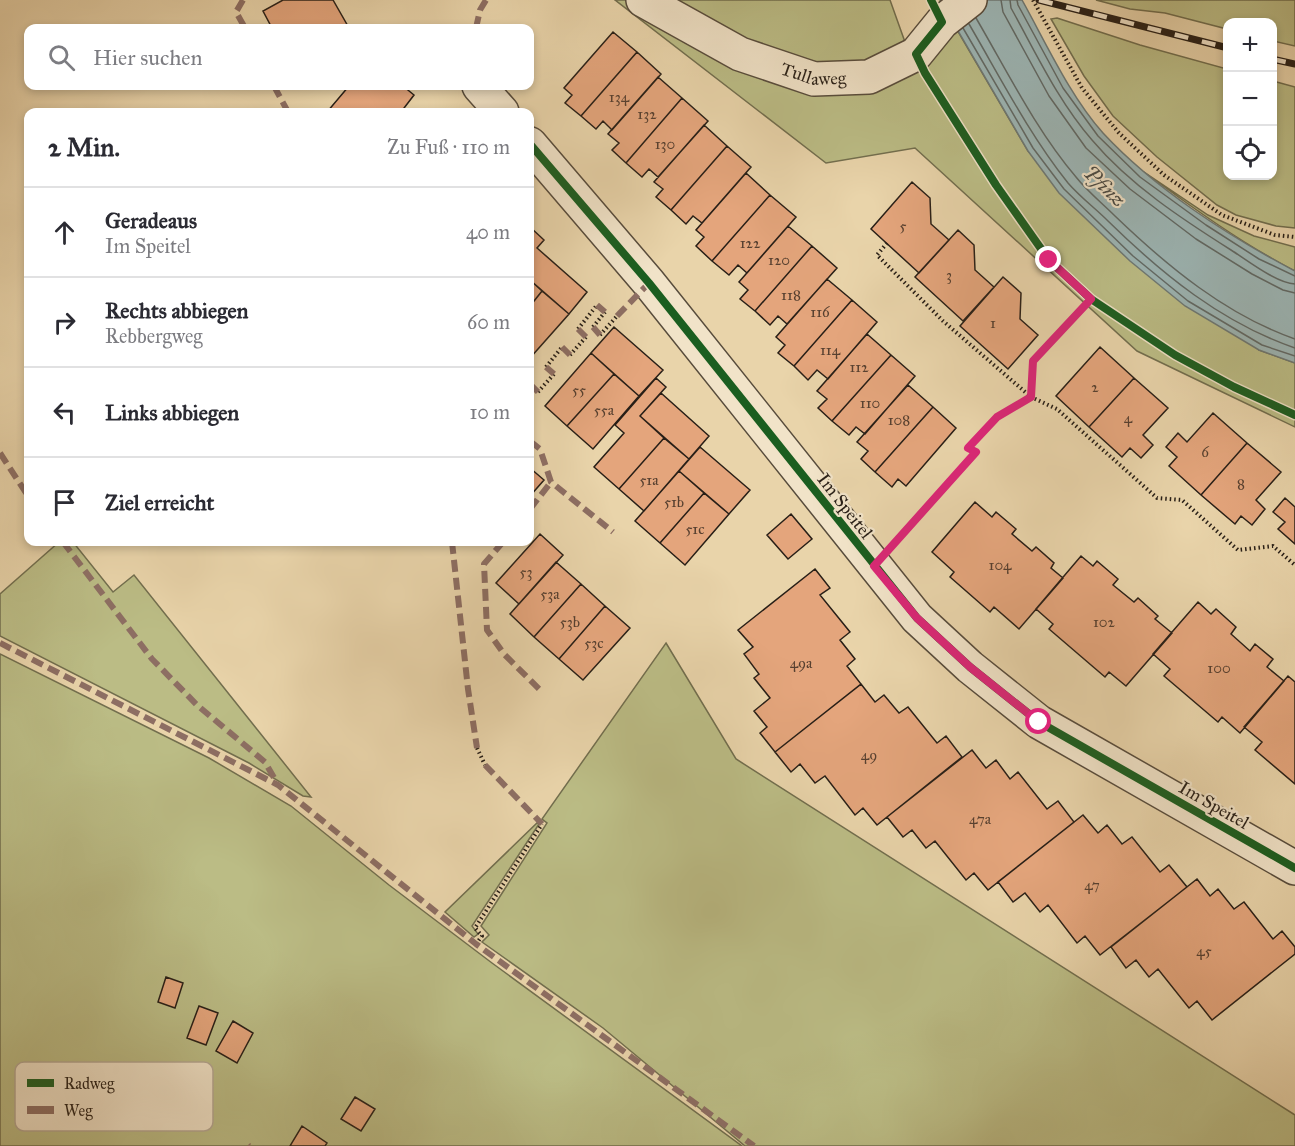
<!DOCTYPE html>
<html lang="de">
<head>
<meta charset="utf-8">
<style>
  :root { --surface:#fff; --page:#f7f7f7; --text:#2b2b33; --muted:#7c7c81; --line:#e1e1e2 }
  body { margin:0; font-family:"IM FELL Great Primer",serif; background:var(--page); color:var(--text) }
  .controls { position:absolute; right:18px; top:18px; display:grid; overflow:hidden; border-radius:12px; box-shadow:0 3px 9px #0003 }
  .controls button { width:54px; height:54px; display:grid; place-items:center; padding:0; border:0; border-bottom:2px solid var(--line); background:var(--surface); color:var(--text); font:30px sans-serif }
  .stop { position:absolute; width:18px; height:18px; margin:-14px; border:4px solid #db2777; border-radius:50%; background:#fff }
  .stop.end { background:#db2777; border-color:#fff; box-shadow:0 2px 6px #0008 }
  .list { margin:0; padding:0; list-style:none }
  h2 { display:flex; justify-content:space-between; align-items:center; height:78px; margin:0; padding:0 24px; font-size:26px }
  h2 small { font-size:20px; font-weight:400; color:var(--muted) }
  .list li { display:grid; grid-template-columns:39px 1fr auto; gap:18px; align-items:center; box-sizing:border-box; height:90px; padding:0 24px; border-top:2px solid var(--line) }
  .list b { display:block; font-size:22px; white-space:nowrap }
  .list p { margin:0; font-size:20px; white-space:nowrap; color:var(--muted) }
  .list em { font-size:20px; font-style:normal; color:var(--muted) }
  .icon { flex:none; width:33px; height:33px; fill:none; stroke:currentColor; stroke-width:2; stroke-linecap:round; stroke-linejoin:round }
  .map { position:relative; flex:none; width:1295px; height:1146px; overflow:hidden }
  .search { position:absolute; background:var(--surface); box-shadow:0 3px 9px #0003; left:24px; top:24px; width:510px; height:66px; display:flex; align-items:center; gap:15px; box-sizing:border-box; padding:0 21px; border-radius:12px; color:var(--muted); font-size:22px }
  .panel { position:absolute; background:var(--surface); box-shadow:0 3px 9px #0003; left:24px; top:108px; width:510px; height:438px; border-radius:12px }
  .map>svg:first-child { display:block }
</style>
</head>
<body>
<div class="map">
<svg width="1295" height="1146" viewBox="0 0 1295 1146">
  <rect width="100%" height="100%" fill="#e9d4aa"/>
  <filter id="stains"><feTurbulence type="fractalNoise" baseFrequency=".00333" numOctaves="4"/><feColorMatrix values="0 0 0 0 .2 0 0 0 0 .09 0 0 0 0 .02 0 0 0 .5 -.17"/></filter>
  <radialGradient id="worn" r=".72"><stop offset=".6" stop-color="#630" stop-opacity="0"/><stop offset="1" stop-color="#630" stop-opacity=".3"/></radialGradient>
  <path fill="#bbbc85" stroke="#726e4e" stroke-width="1.5" d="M615,0H890L905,42L956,28L1028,151L1259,350L1295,363V427L1137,351L915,148L826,163Z
    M1096,0H1295V46L1273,41L1272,22H1228L1227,29L1165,13L1130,9Z
    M1057,18L1140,45L1227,69L1228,176H1272L1273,81L1295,87V228L1276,226L1236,215L1217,205L1157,157L1113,116L1084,76L1051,19Z
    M1144,172L1208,215L1254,236L1295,247V271C1241,243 1193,208 1144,172Z
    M59,542H73L113,592L134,575L311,797L303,796L249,763L0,636V594Z
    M666,643L736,759L1295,1115V1146H745L603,1028L482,942L489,935L481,926L547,823L542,819Z
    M0,654L209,758L291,806L389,885L492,963L742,1146H0Z
    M537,823L539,824L472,926L478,934L474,937L445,912Z"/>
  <path fill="#9cb5b4" stroke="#6e7975" stroke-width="1.5" d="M940,0H1022C1046,43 1070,96 1103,133C1154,188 1228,236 1295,271V363L1259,350L1185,306L1130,261L1059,193L1028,151Z"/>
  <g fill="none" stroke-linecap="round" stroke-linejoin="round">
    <path stroke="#626a66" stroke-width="1.5" d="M1001,0L1003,12L1049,96L1086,148L1130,189L1196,239L1252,274L1283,290L1295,293
      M1010,0L1011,8C1036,53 1058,101 1092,140C1130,185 1182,219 1231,250C1247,260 1276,283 1295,284
      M1017,0L1018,5L1063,88L1098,136L1140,177L1206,225L1259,259L1295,276
      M976,18C1007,71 1036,130 1076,177C1087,191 1102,203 1115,216C1167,266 1226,315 1295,339
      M969,24C1000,77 1029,134 1068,183C1080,197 1095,208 1108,221C1162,274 1222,323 1295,348
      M963,28L1033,148L1064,189L1133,256L1188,301L1262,345L1295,356"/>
  </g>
  <path fill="#e4a57c" stroke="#281f17" stroke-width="1.5" d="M283,0H333L349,28H272L263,11Z
    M613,32L637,52L581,116L565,103L572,95L564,88Z
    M637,52L661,74L612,130L603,121L596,129L581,116Z
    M658,77L682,98L626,163L612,150L619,143L608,134Z
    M349,86L354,89L357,86H403L414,95L401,112H327Z
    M682,98L708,121L658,177L649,169L642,177L626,163Z
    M704,125L727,146L671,210L656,197L663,189L654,182Z
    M727,146L751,167L702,223L693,216L686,224L671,210Z
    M746,173L770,195L712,261L696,246L704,237L696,230Z
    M912,182L930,198L931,224L949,240L919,273L871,229Z
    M770,195L796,217L747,273L738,265L729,275L712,261Z
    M788,226L812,246L755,311L740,299L748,290L739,282Z
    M530,227L544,240L537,248L587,292L569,314L530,280Z
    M958,230L974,245L975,270L994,287L963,321L915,277Z
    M812,246L837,268L787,324L778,316L770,325L755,311Z
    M1003,277L1021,293L1020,319L1038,335L1008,369L960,326Z
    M827,279L852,300L794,366L778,353L785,345L776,337Z
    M530,280L542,291L530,306Z
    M542,291L569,314L530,358V306Z
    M852,300L877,322L828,379L817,370L808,380L794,366Z
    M614,327L663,370L639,396L591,353Z
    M867,334L891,355L832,421L818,408L827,399L817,391Z
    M1100,347L1134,378L1089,427L1056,396Z
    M591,353L614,374L567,426L545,406Z
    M891,355L915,376L865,434L856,427L849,435L832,421Z
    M614,374L639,396L593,449L567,426Z
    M656,378L666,387L640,416L664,438L619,489L594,467L624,433L615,425Z
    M1134,378L1168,408L1143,435L1153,445L1141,458L1130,448L1122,457L1089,427Z
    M908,385L933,407L875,472L861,459L868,451L857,442Z
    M661,393L709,436L689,459L640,416Z
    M933,407L956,428L906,486L898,479L892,487L875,472Z
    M1213,413L1247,443L1201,495L1169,466L1177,457L1166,447L1178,433L1187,442Z
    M664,438L689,459L644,511L619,489Z
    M1247,443L1281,472L1256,500L1265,509L1252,525L1241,516L1235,524L1201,495Z
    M700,447L750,490L729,514L679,471Z
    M530,468L544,480L530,496Z
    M679,471L704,493L660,543L635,521Z
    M704,493L729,514L685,565L660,543Z
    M1285,498L1295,507V544L1278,529L1285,522L1273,512Z
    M975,502L992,517L996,512L1016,529L1012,534L1032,551L1036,547L1054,563L1051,568L1063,578L1019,629L994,607L990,612L950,577L954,572L932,552Z
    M791,514L812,539L788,559L767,535Z
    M540,534L563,555L519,604L496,583Z
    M1081,556L1093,566L1097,561L1118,579L1113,585L1134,602L1138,598L1158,616L1155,619L1172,633L1126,686L1109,672L1105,677L1049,629L1053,624L1036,609Z
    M556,562L581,584L534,637L510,614Z
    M815,569L830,588L820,595L850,632L840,640L855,659L847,666L861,684L775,752L760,733L767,727L754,711L770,698L754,678L759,674L744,654L753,647L738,630Z
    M581,584L605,606L559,659L534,637Z
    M1198,602L1211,614L1216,609L1236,627L1231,634L1250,651L1255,644L1273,659L1267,667L1284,681L1240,733L1222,717L1218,722L1164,676L1170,669L1153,654Z
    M605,606L630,628L583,680L559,659Z
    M1288,676L1295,682V784L1255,750L1262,742L1244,727Z
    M861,684L875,702L884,695L899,713L908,707L937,743L946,736L962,757L877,825L863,808L855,815L825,776L815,783L800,764L791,772L775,752Z
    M972,750L986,768L996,760L1010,779L1018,772L1047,809L1058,801L1074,822L988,890L974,873L966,880L935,841L926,848L912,830L903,837L887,817Z
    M1083,815L1098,833L1107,825L1122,844L1132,837L1160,872L1169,865L1187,887L1100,955L1085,936L1077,943L1048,905L1040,912L1025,893L1013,902L998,882Z
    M1197,879L1210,896L1218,889L1234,909L1244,902L1273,939L1282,931L1295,947V954L1212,1020L1197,1001L1189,1008L1158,969L1149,977L1136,960L1126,968L1111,947Z
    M166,977L183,983L175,1008L158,1002Z
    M199,1006L218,1013L206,1045L187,1038Z
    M233,1021L253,1033L237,1063L216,1051Z
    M355,1097L375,1109L361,1131L341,1119Z
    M302,1126L327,1143L325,1146H290Z"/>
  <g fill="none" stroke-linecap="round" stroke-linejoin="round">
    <g stroke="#584c3c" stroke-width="36">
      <g id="minor">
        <path id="s1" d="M643,0L740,54L814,79L869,77L916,54L942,22L970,0"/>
        <path d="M479,86L502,112"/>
        <path d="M530,144L649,283L917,618L970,667L1039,722L1295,868"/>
      </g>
    </g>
    <path stroke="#281f17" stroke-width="4" stroke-dasharray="1.5 3" stroke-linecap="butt" d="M1033,0L1082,88L1119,133L1164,175L1222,215L1275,235L1295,237
      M933,84L996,185L1049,260L1091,299L1175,355L1234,387L1295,415
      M887,243L877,255L943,321L1031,397L1057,409L1157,498L1182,500L1238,550L1273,546L1295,565
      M593,327L605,312
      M578,329L597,305
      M600,335L617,316
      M570,355L586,337
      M546,367L562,347
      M538,392L554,374
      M1031,396L1033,361L1091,299
      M900,536L976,451L968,448L997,417L1031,397
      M477,748L485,765
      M476,944L482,936L475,928L542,824"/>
    <use href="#minor" stroke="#f1e3c8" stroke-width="33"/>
    <g stroke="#281f17" stroke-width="7">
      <path id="rail" d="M1039,0L1228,48
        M1272,59L1295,64"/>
    </g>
    <use href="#rail" stroke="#f1e3c8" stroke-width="4.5" stroke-dasharray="14" stroke-linecap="butt"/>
    <path stroke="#8d6e63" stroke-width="6" stroke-dasharray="12 6" stroke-linecap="butt" d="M243,0L236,12L245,28
      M476,28L480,10L486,0
      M274,86L288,112
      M597,305L605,312
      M617,316L649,283
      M593,327L600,335
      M578,329L586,337
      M562,347L570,355
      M546,367L554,374
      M530,384L538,392
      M530,441L540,449L551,482L613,532
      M0,453L28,496
      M530,509L551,482
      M63,542L152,659L197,705L265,762L277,783
      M452,542L468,689L477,748
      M503,542L484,564L487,630L504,654L539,689
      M0,643L278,785L476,944L754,1146
      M485,765L542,824
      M248,1145L249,1146"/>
    <g stroke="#f1e3c8" stroke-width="11">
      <path id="cycleway" d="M931,0L942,22L916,54L925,73L996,185L1049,260L1091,299L1175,355L1234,387L1295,415
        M530,144L649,283L917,618L970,667L1039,722L1295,868"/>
    </g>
    <use href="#cycleway" stroke="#1b5e20" stroke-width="8"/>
  </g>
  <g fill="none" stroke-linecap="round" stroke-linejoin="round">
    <path stroke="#db2777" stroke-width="8" d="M1039,722L970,667L917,618L874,566L976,452L968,448L997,417L1031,397L1033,361L1091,299L1049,260"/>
  </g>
  <g text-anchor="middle" stroke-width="4.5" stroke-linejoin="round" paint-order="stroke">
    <g font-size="15" fill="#574030">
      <text x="619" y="102">134</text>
      <text x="647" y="119">132</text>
      <text x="665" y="149">130</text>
      <text x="903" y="231">5</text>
      <text x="750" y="248">122</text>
      <text x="779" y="265">120</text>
      <text x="949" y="280">3</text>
      <text x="791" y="300">118</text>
      <text x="820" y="317">116</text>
      <text x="993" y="328">1</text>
      <text x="830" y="355">114</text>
      <text x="859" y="372">112</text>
      <text x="1095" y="392">2</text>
      <text x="579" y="395">55</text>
      <text x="870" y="408">110</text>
      <text x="604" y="415">55a</text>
      <text x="1128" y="423">4</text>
      <text x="899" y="425">108</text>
      <text x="1205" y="457">6</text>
      <text x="649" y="485">51a</text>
      <text x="1241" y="489">8</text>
      <text x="674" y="507">51b</text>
      <text x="695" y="534">51c</text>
      <text x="1000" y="570">104</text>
      <text x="526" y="577">53</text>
      <text x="550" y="599">53a</text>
      <text x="570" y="627">53b</text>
      <text x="1104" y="627">102</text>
      <text x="594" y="648">53c</text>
      <text x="801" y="668">49a</text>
      <text x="1219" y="673">100</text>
      <text x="869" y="760">49</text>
      <text x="980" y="824">47a</text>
      <text x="1092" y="890">47</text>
      <text x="1204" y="956">45</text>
    </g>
    <g font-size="18" fill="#281f17" stroke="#f1e3c8">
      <text dy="6" stroke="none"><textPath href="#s1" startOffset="188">Tullaweg</textPath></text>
      <text transform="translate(845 506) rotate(52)" y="6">Im Speitel</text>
      <text transform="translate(1214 805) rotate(30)" y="6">Im Speitel</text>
    </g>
    <g font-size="20" font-style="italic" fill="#4b4c46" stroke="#f1e3c8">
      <text transform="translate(1105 186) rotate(44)" y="7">Pfinz</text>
    </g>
  </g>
  <rect x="15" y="1062" width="198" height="69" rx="9" fill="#f1e3c8" stroke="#b5a893" stroke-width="1.5"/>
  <rect x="27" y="1079" width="27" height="8" fill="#1b5e20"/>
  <rect x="27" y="1106" width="27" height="8" fill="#8d6e63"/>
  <g font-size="16" fill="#281f17">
    <text x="64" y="1089">Radweg</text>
    <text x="64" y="1116">Weg</text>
  </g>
  <rect width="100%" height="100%" filter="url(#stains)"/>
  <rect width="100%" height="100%" fill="url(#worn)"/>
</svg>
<div class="controls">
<button>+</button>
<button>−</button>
<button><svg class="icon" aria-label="locate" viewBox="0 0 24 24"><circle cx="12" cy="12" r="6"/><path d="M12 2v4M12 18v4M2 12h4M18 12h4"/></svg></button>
</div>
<div class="stop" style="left:1039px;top:722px"></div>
<div class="stop end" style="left:1049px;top:260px"></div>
<div class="search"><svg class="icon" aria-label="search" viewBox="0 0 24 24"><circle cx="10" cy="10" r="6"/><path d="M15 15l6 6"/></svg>Hier suchen</div>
<section class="panel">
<h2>2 Min.<small>Zu Fuß · 110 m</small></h2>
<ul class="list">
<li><svg class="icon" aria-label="ahead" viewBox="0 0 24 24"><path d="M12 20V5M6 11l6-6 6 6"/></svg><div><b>Geradeaus</b><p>Im Speitel</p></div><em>40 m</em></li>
<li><svg class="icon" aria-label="right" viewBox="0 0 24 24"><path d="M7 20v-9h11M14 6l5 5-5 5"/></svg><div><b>Rechts abbiegen</b><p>Rebbergweg</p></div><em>60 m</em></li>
<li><svg class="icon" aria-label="left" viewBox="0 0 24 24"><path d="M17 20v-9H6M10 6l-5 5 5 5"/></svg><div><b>Links abbiegen</b></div><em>10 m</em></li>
<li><svg class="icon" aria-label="arrive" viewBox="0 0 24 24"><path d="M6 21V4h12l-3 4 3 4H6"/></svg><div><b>Ziel erreicht</b></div></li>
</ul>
</section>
</div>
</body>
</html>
